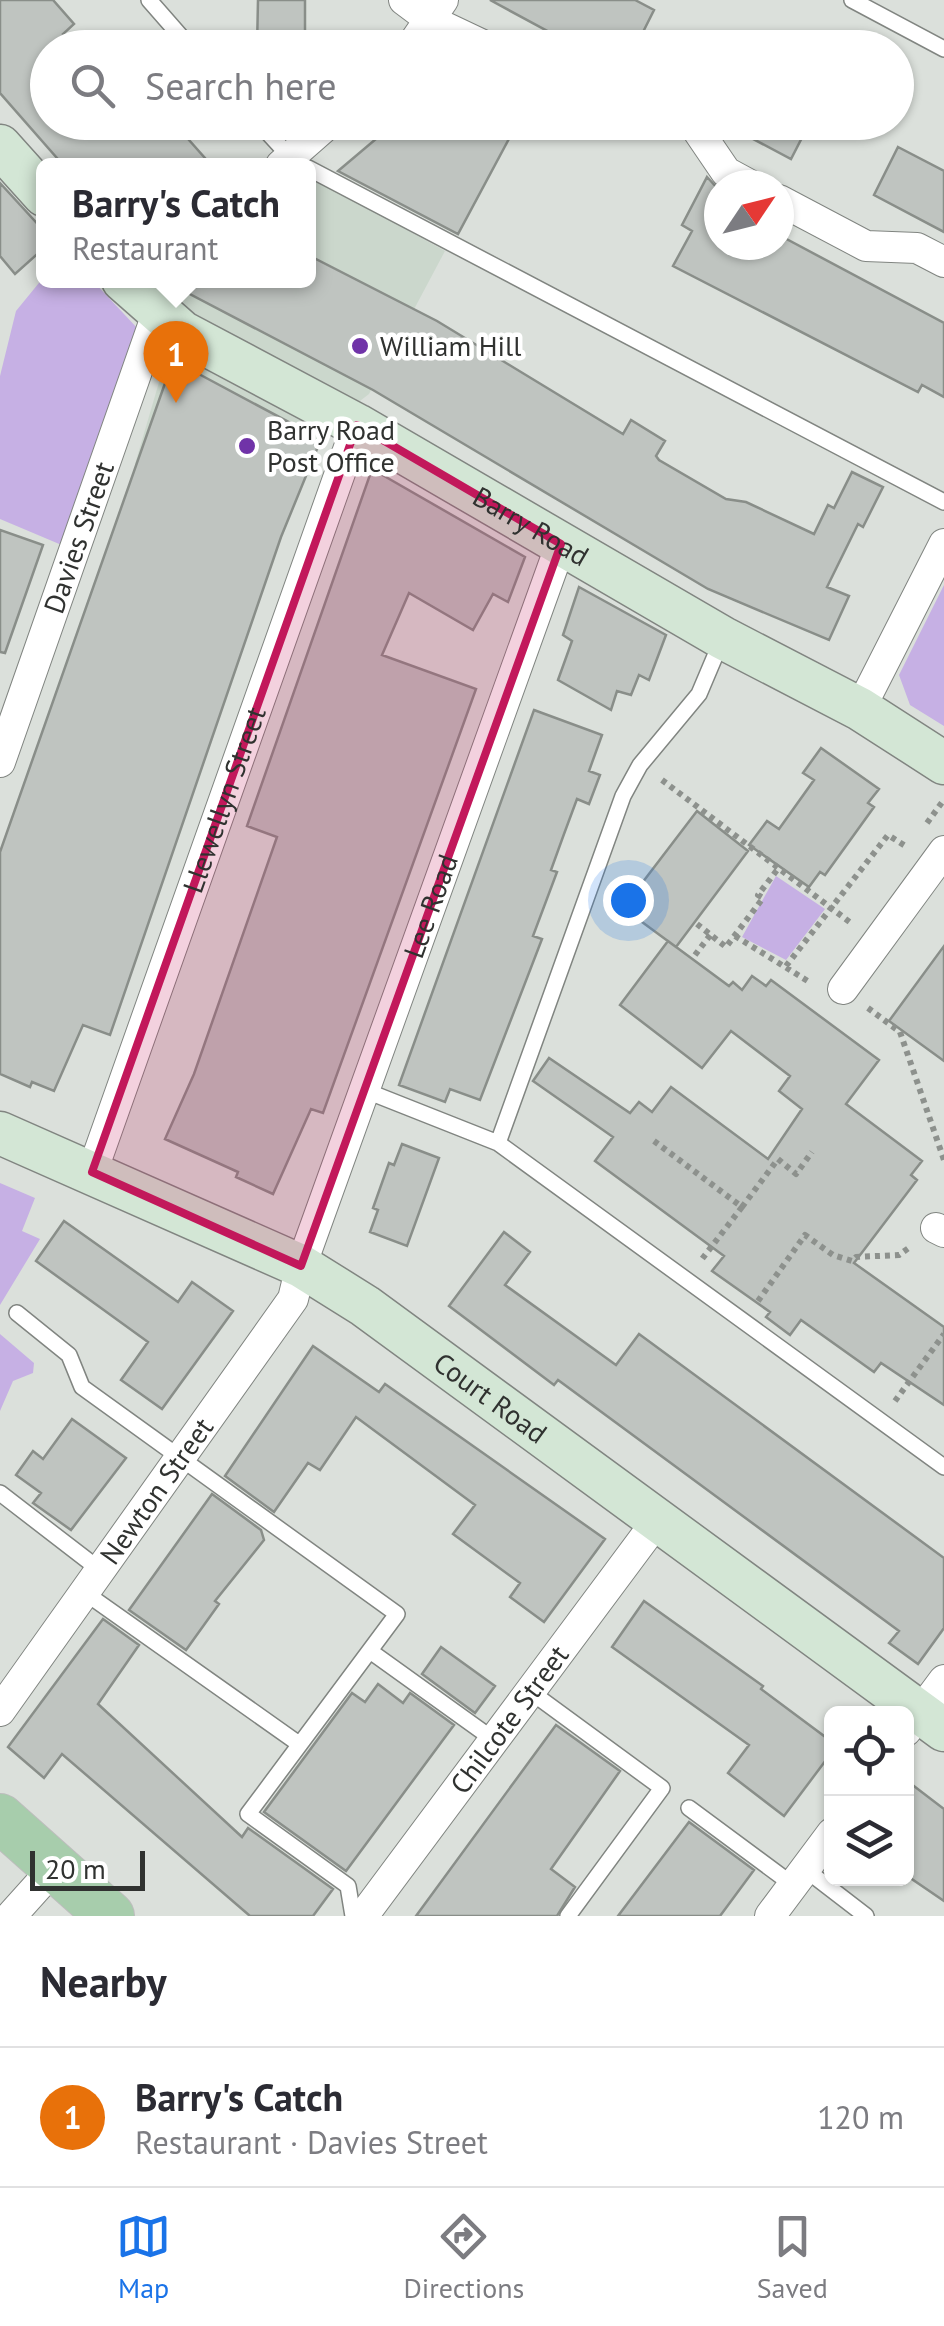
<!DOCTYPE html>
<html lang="en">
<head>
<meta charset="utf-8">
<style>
  :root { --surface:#fff; --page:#f7f7f7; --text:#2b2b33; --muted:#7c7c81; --line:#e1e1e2; --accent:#1a73e8 }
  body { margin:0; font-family:"PT Sans",sans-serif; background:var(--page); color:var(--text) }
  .controls { position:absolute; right:30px; bottom:30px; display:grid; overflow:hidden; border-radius:15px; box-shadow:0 2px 8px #0004 }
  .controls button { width:90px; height:90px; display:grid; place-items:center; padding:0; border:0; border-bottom:2px solid var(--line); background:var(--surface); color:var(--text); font:50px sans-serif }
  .compass { position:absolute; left:704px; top:170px; width:90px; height:90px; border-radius:50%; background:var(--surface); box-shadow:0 2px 8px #0004; rotate:55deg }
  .scale { position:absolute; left:30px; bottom:25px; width:115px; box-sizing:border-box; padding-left:10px; border:5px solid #303230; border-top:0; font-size:28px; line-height:35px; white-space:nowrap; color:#303230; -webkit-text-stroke:8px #fff; paint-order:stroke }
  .you { position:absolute; left:628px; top:900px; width:35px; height:35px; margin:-25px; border:8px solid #fff; border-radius:50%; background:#1a73e8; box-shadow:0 0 0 15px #1a73e833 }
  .badge { display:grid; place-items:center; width:65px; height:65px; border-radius:50%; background:var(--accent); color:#fff; font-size:32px; font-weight:700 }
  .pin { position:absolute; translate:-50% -82px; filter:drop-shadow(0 2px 5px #0008) }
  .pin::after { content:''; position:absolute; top:52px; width:35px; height:30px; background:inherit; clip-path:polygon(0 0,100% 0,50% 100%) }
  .popup { position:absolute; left:36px; top:158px; width:280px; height:130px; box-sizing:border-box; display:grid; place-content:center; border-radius:15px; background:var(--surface); filter:drop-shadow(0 2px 8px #0005); font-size:32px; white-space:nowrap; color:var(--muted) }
  .popup b { font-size:38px; color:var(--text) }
  .popup::after { content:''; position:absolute; left:50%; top:100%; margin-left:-20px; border:20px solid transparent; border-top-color:var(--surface) }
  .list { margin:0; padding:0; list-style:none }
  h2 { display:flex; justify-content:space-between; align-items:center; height:130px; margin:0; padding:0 40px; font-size:42px }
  h2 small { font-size:32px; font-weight:400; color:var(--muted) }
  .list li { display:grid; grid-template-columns:65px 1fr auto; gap:30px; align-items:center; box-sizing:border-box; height:140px; padding:0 40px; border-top:2px solid var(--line) }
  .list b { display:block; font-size:38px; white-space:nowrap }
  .list p { margin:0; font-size:32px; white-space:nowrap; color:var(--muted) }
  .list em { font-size:32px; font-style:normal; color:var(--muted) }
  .icon { flex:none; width:55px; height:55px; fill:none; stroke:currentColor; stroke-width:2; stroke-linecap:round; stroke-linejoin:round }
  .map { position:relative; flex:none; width:944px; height:1916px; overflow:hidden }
  .search { position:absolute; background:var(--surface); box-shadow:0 2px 8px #0004; left:30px; right:30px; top:30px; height:110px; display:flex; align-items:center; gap:25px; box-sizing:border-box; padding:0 35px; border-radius:55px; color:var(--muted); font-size:38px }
  .sheet { height:270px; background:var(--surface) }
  nav { display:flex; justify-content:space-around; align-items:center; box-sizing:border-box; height:140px; border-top:2px solid var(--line); background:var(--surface); font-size:28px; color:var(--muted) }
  nav a { display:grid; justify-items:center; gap:5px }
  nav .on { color:var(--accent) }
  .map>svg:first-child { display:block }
</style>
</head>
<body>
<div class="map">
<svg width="944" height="1916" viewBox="0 0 944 1916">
  <rect width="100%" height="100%" fill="#dbe0db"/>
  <path fill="#cbd7cc" d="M319,181L445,251L369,394L321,431L280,536L135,464L187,287L308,280L309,189Z"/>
  <path fill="#c6b0e4" d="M43,278L93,281L139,330L64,546L0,519V376L16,311Z
    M944,585V726L910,705L899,675Z
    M776,876L825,909L786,960L742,937Z
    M0,1183L35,1198L22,1231L40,1239L0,1305Z
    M0,1334L34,1363L33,1373L13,1381L0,1411Z"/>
  <path fill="#bfc4c0" stroke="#898e89" stroke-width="2.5" d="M0,0H53L74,24L63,34L75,48H48V122H173L212,166H64L0,93Z
    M258,0H305V48H257Z
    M490,0H635L654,10L635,48H579Z
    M396,122H518L458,234L338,171Z
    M721,122H810L791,159Z
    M898,147L944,171V232L874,195Z
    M707,177L719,190V245H779V235L944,323V397L922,385L918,392L673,266L692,231L682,225Z
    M0,183L44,231V248L15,274L0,256Z
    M308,255L437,321L623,434L631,420L665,441L656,456L659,460L726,499L746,502L814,534L828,505L834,508L852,472L883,487L863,527L858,524L827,587L849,596L829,640L708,589L373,390L163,280H308Z
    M182,365L311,434L317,449L281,537L110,1035L83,1025L54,1091L32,1082L30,1087L0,1074V852L170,369Z
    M372,469L525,557L508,602L493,594L473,630L409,593L382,655L476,689L323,1113L311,1109L273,1194L236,1177L238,1172L165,1139L194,1074L277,837L247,826Z
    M0,530L43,545L5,653L0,652Z
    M579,587L666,635L649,680L639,675L631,695L617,691L611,710L558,680L572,641L563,635Z
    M534,710L602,735L589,771L600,775L589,804L577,799L564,834L551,870L557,872L533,936L542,939L480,1100L450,1089L445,1102L399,1085Z
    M821,748L879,789L868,803L874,807L825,875L820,872L809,887L749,845L767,821L779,829L814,780L803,773Z
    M697,811L748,851L676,947L623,908Z
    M668,941L729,986L733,982L742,990L752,976L766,986L771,980L879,1060L846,1104L922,1161L911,1175L917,1180L854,1263L944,1327V1405L881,1363L874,1372L801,1320L790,1335L766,1317L770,1312L712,1271L724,1256L595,1161L613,1137L533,1081L549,1058L630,1113L639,1102L652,1112L671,1087L768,1159L802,1109L779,1091L790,1076L731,1031L702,1068L620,1005Z
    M944,946V1061L889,1021Z
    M402,1144L439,1158L407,1246L370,1232L378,1210L373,1208L389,1163L394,1165Z
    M64,1221L178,1302L192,1282L233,1311L162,1409L121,1380L148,1342L36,1261Z
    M504,1232L530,1252L505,1285L616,1365L639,1334L944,1558V1628L918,1664L889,1643L899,1631L558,1380L554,1385L449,1306Z
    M313,1346L379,1392L385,1384L605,1539L544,1622L510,1597L520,1583L453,1534L475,1505L356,1417L320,1470L308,1463L274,1512L225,1476Z
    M72,1419L126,1458L71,1530L33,1503L41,1493L16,1475L33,1451L43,1459Z
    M212,1494L261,1530L264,1540L215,1601L219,1604L186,1650L129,1610Z
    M644,1601L763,1686L761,1689L832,1742V1752L784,1816L728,1773L749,1745L612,1647Z
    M103,1619L139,1645L98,1704L242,1837L248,1828L333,1889L313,1916H250L62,1754L44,1778L8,1747Z
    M441,1647L495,1686L475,1713L422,1674Z
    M378,1684L403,1703L410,1693L454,1725L346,1871L264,1812L352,1693L365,1702Z
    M556,1725L620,1771L551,1869L575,1887L557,1916H416Z
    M906,1780L944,1809V1901L906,1875Z
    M689,1822L754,1870L720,1916H618Z"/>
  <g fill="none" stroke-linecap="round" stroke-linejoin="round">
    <g stroke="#818581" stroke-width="18">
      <path id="lane" d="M149,0L191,48
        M852,0L944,49
        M258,122L293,160
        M308,168L944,502
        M364,1090L498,1143L623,796L640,765L699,694L721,642
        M498,1143L944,1467
        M17,1313L69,1355L82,1387L397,1614L248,1814L348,1886L353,1916
        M0,1493L100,1570
        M84,1592L299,1744
        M370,1651L494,1740
        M531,1692L662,1788L568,1916
        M689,1808L793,1885
        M805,1869L866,1916"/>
    </g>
    <g stroke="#818581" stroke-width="32">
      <g id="street">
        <path d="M404,0L432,21L489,48"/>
        <path d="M410,48L443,0"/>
        <path d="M692,122L726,172L750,185"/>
        <path d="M281,165L330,122"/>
        <path d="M779,200L866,246L917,248L944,262"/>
        <path d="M860,709L944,544"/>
        <path id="s1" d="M0,762L157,314"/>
        <path d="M843,989L944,851"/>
        <path id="s2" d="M92,1172L357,425"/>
        <path d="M936,1228L944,1232"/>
        <path id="s3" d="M0,1711L293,1299L301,1266L561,544"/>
        <path d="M906,1731L944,1680"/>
        <path d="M11,1916L55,1867"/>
        <path id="s4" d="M363,1916L657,1521"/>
        <path d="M770,1916L832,1833"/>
      </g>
    </g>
    <g stroke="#818581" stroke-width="45">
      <g id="secondary">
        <path d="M0,146L44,195"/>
        <path id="s5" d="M123,280L182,332L357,425L723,638L860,709L944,763"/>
        <path id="s6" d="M0,1133L301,1266L365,1306L944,1730"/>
      </g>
    </g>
    <g stroke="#bdbdbd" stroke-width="50">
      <path id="primary" d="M0,1818L110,1916"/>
    </g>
    <path stroke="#8d918d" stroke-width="6" stroke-dasharray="5 5" stroke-linecap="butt" d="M662,780L851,923
      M927,823L943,801
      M697,924L726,947L763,898L758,895L777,870
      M735,936L811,983
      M695,955L711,934
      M786,966L888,835L907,847
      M868,1008L900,1032L944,1160
      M654,1141L742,1207L702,1259
      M742,1207L778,1159L796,1174L812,1152
      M758,1301L805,1235L833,1255L852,1261L856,1257L899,1255L910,1247
      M895,1401L944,1334"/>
    <use href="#lane" stroke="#fff" stroke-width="15"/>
    <use href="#street" stroke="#fff" stroke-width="30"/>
    <use href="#secondary" stroke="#d3e6d5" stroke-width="42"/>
    <use href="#primary" stroke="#a7cdac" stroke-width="48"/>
  </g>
  <path fill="#c2185b" fill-opacity="0.2" stroke="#c2185b" stroke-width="8" stroke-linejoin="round" d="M357,425L561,544L301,1266L92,1172Z"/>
  <g fill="#7033a8" stroke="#fff" stroke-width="4">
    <circle cx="360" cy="346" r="10"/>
    <circle cx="247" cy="446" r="10"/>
  </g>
  <g text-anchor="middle" stroke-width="9" stroke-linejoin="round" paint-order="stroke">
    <g font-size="28" fill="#303230" stroke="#fff" text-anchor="start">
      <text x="380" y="356">William Hill</text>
      <text x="267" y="440">Barry Road<tspan x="267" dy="32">Post Office</tspan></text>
    </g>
    <g font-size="28" fill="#303230" stroke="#fff">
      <text dy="10" stroke="none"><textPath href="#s5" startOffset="478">Barry Road</textPath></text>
      <text dy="10" stroke="none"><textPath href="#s1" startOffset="238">Davies Street</textPath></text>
      <text dy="10" stroke="none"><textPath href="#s2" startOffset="395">Llewellyn Street</textPath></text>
      <text dy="10" stroke="none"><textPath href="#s3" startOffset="922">Lee Road</textPath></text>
      <text dy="10" stroke="none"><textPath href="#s6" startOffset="560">Court Road</textPath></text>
      <text dy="10" stroke="none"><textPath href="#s3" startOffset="270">Newton Street</textPath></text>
      <text dy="10" stroke="none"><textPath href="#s4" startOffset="245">Chilcote Street</textPath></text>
    </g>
  </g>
</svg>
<div class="controls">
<button><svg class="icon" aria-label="locate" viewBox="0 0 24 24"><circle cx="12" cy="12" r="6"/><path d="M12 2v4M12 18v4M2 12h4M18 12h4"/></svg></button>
<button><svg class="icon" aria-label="layers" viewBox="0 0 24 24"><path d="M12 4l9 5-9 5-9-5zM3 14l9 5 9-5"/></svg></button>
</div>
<svg class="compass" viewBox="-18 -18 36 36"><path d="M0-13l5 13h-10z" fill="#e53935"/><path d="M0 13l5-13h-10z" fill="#7c7c81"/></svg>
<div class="scale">20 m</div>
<div class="you"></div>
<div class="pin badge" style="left:176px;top:403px;background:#e8710a">1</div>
<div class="popup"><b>Barry's Catch</b>Restaurant</div>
<div class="search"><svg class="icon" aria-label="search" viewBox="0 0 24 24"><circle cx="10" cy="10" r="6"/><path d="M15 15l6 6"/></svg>Search here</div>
</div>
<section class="sheet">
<h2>Nearby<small></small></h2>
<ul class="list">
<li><span class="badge" style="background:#e8710a">1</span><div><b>Barry's Catch</b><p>Restaurant · Davies Street</p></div><em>120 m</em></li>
</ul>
</section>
<nav>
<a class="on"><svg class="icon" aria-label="map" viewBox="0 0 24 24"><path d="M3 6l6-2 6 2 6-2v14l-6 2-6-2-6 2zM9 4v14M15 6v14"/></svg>Map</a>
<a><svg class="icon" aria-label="directions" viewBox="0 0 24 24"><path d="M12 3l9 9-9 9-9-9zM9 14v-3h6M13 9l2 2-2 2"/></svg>Directions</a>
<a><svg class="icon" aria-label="saved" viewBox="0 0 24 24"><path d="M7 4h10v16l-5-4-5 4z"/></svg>Saved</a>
</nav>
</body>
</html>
